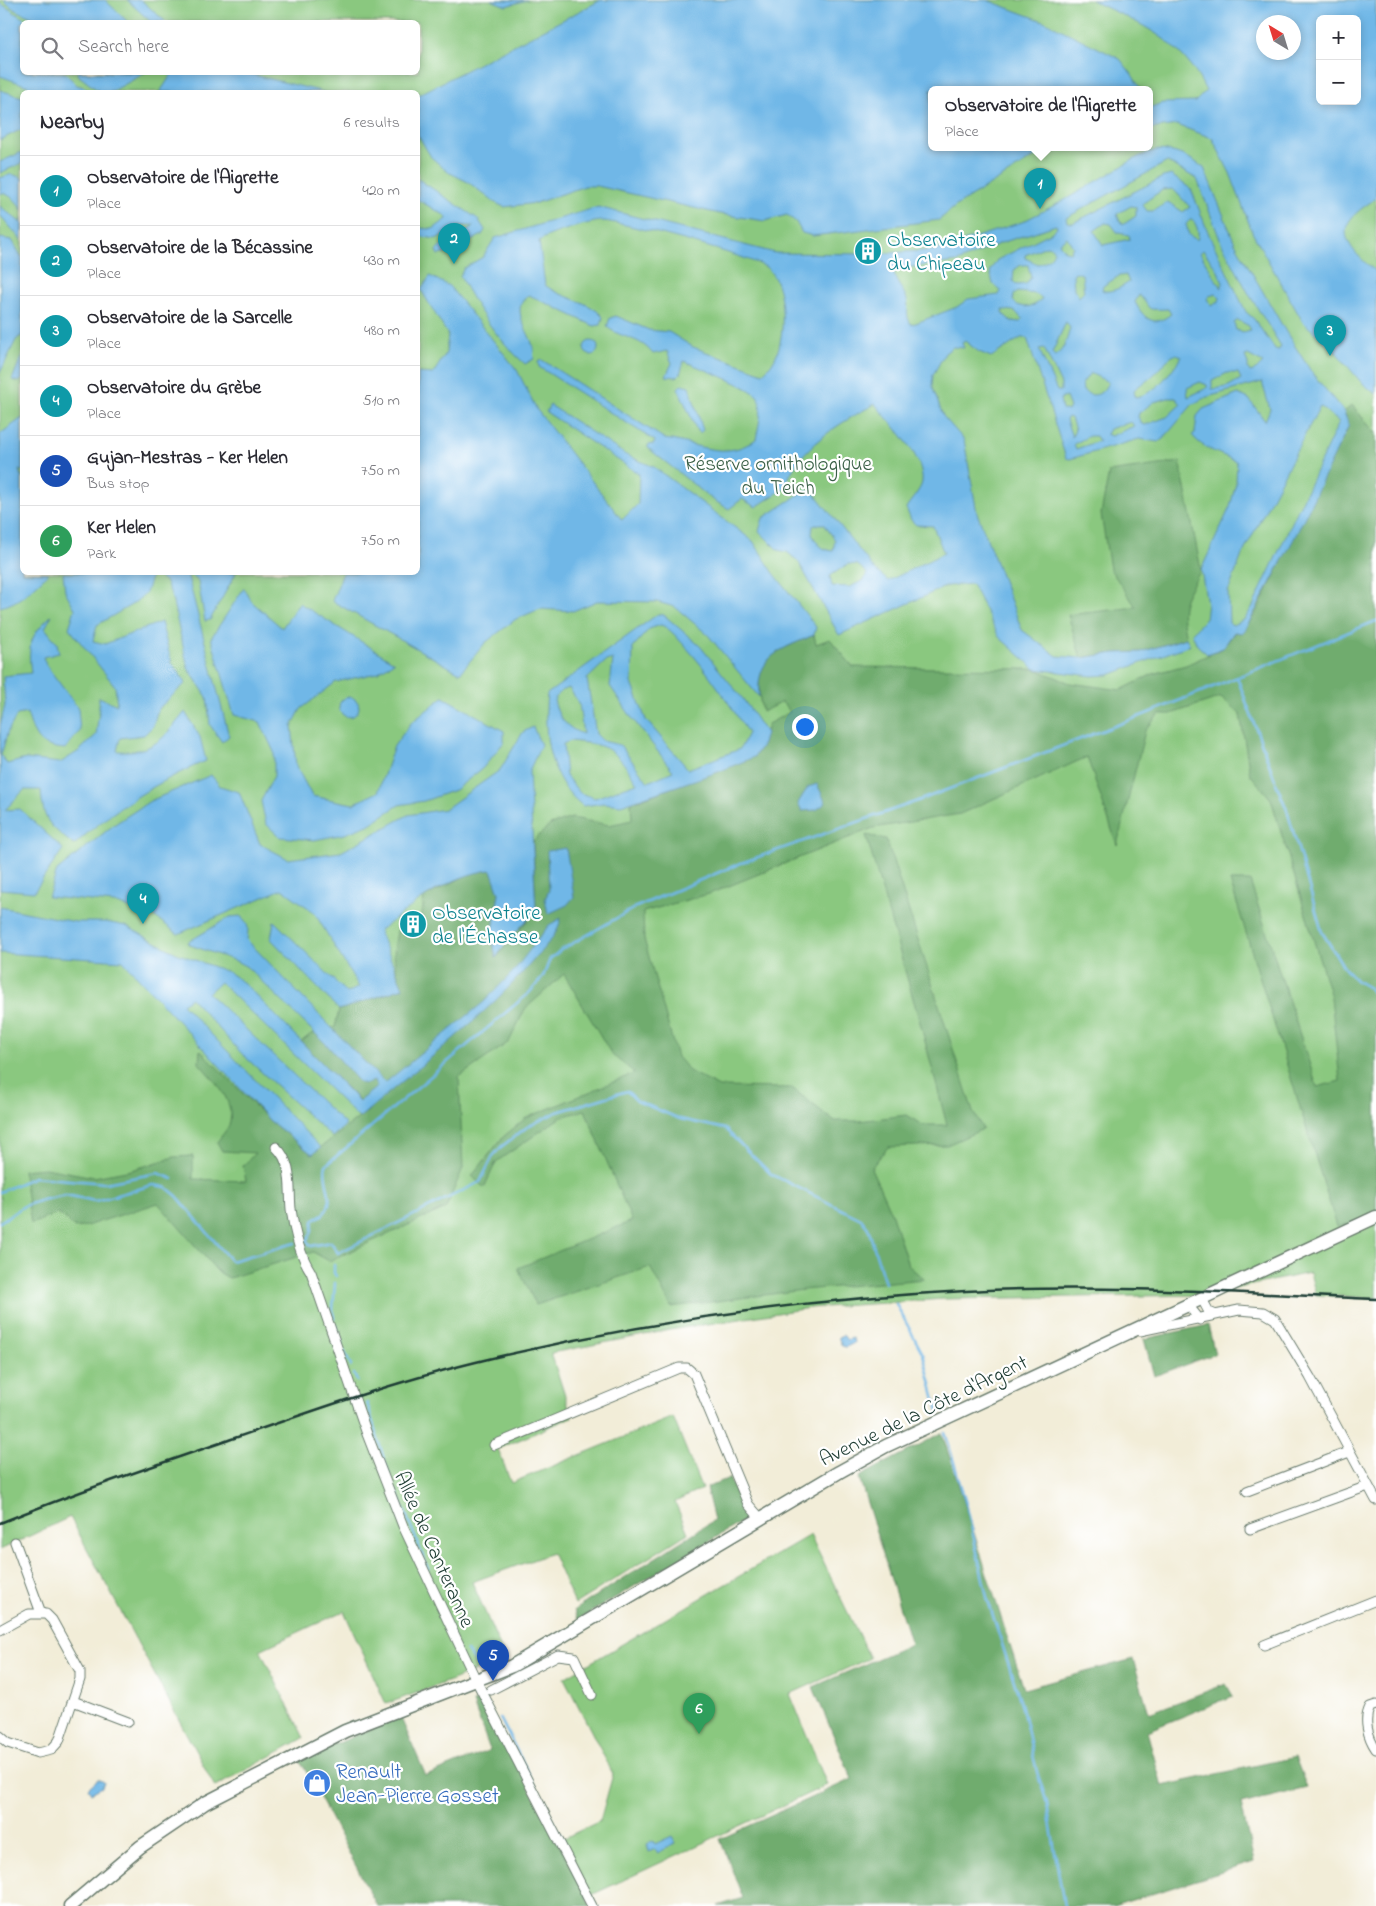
<!DOCTYPE html>
<html lang="en">
<head>
<meta charset="utf-8">
<style>
  :root { --surface:#fff; --page:#f7f7f7; --text:#2b2b33; --muted:#7c7c81; --line:#e1e1e2; --accent:#b5179e }
  body { margin:0; font-family:"Indie Flower",sans-serif; background:var(--page); color:var(--text) }
  .controls { position:absolute; right:15px; top:15px; display:grid; overflow:hidden; border-radius:8px; box-shadow:0 2px 8px #0003 }
  .controls button { width:45px; height:45px; display:grid; place-items:center; padding:0; border:0; border-bottom:1px solid var(--line); background:var(--surface); color:var(--text); font:25px sans-serif }
  .compass { position:absolute; left:1256px; top:15px; width:45px; height:45px; border-radius:50%; background:var(--surface); box-shadow:0 2px 8px #0003; rotate:322deg }
  .you { position:absolute; left:804px; top:726px; width:18px; height:18px; margin:-12px; border:4px solid #fff; border-radius:50%; background:#1a73e8; box-shadow:0 0 0 8px #1a73e833 }
  .badge { display:grid; place-items:center; width:32px; height:32px; border-radius:50%; background:var(--accent); color:#fff; font-size:16px; font-weight:700 }
  .pin { position:absolute; translate:-50% -41px; filter:drop-shadow(0 1px 2px #0008) }
  .pin::after { content:''; position:absolute; top:26px; width:18px; height:15px; background:inherit; clip-path:polygon(0 0,100% 0,50% 100%) }
  .popup { position:absolute; left:928px; top:86px; width:225px; height:65px; box-sizing:border-box; display:grid; place-content:center; border-radius:8px; background:var(--surface); filter:drop-shadow(0 1px 4px #0005); font-size:16px; white-space:nowrap; color:var(--muted) }
  .popup b { font-size:19px; color:var(--text) }
  .popup::after { content:''; position:absolute; left:50%; top:100%; margin-left:-10px; border:10px solid transparent; border-top-color:var(--surface) }
  .list { margin:0; padding:0; list-style:none }
  h2 { display:flex; justify-content:space-between; align-items:center; height:65px; margin:0; padding:0 20px; font-size:21px }
  h2 small { font-size:16px; font-weight:400; color:var(--muted) }
  .list li { display:grid; grid-template-columns:32px 1fr auto; gap:15px; align-items:center; box-sizing:border-box; height:70px; padding:0 20px; border-top:1px solid var(--line) }
  .list b { display:block; font-size:19px; white-space:nowrap }
  .list p { margin:0; font-size:16px; white-space:nowrap; color:var(--muted) }
  .list em { font-size:16px; font-style:normal; color:var(--muted) }
  .icon { flex:none; width:28px; height:28px; fill:none; stroke:currentColor; stroke-width:2; stroke-linecap:round; stroke-linejoin:round }
  .map { position:relative; flex:none; width:1376px; height:1906px; overflow:hidden }
  .search { position:absolute; background:var(--surface); box-shadow:0 2px 8px #0003; left:20px; top:20px; width:400px; height:55px; display:flex; align-items:center; gap:12px; box-sizing:border-box; padding:0 18px; border-radius:8px; color:var(--muted); font-size:19px }
  .panel { position:absolute; background:var(--surface); box-shadow:0 2px 8px #0003; left:20px; top:90px; width:400px; height:485px; border-radius:8px }
  .map>svg:first-child { display:block }
</style>
</head>
<body>
<div class="map">
<svg width="1376" height="1906" viewBox="0 0 1376 1906">
  <rect width="100%" height="100%" fill="#fff"/>
  <filter id="ink" filterUnits="userSpaceOnUse"><feTurbulence type="fractalNoise" baseFrequency=".02" numOctaves="2"/><feDisplacementMap in="SourceGraphic" scale="10" xChannelSelector="R" yChannelSelector="G"/><feConvolveMatrix kernelMatrix="1 2 1 2 8 2 1 2 1" color-interpolation-filters="sRGB"/></filter>
  <filter id="wash" filterUnits="userSpaceOnUse"><feTurbulence type="fractalNoise" baseFrequency=".0096" numOctaves="4" result="noise"/><feDisplacementMap in="SourceGraphic" scale="20" xChannelSelector="R" yChannelSelector="G"/><feGaussianBlur stdDeviation="1.12" result="paint"/><feColorMatrix in="noise" values="0 0 0 0 0 0 0 0 0 0 0 0 0 0 0 0 0 1.4 0 .05"/><feComposite in="paint" operator="in"/></filter>
  <g filter="url(#wash)">
    <rect width="100%" height="100%" fill="#f2edd8"/>
    <path fill="#8ac87f" stroke="#54825a" fill-rule="evenodd" d="M0,0H1376V1298L1316,1295L1310,1273L1204,1295L944,1299L809,1308L670,1330L551,1353L572,1417L498,1449L511,1483L673,1417L702,1489L675,1502L688,1533L575,1604L552,1553L472,1582L505,1658L452,1680L386,1704L344,1611L260,1650L304,1738L215,1787L70,1517L0,1550ZM1320,19H1357V101H1320ZM22,22H418V72H22ZM1264,22H1294V52H1264ZM931,90H1149V148H931ZM22,92H418V572H22Z
      M810,1535L870,1658L790,1694L827,1785L572,1904L545,1847L600,1821L613,1774L564,1678Z"/>
    <path fill="#6fac6e" stroke="#477451" d="M1352,405L1376,434V1215L1337,1227L1230,881H1250L1317,1087L1340,1081L1331,997L1271,799L1250,774L1240,714L1221,697L1171,714H1159L1145,731L1117,845L1087,757L960,814L873,828L709,894L643,912L644,939L677,1057L689,1071L719,1087L792,1088L834,1121H859L907,1115L922,1125H947L921,1026L866,835L886,839L973,1112L983,1129L947,1145L888,1147L871,1168L892,1215L908,1265L924,1279L803,1290L671,1307L650,1267L536,1305L518,1268L632,1221L585,1110L561,1117L496,1162L484,1188L472,1176L503,1137L526,1118L635,1073L612,1055L564,974L525,1009L509,1042L459,1077L463,1168L446,1208L329,1261L313,1252L229,1278L218,1272L158,1203L83,1227L75,1228L58,1213L31,1224L23,1170L45,1168L94,1177L132,1170L174,1157L193,1156V1179L246,1181L243,1166L255,1153L222,1151L217,1142C221,1136 229,1128 230,1122C234,1098 212,1079 199,1063L200,1050L270,1121L312,1154L369,1110L301,1042L311,1034L335,1027L339,1010L403,988C391,964 393,948 399,923L409,933L421,922L424,897L473,872L492,870L499,893L492,937L496,958L536,910L533,841L550,825L572,818L609,825L632,820L631,803L754,757L763,744L768,724L790,712L782,702L762,712C751,659 769,654 814,635L816,644L830,639L853,667L1035,669L1070,683L1121,690L1153,674L1186,665L1223,648L1235,632L1242,633L1257,611L1349,425L1344,412Z
      M1180,462L1201,570C1184,600 1178,602 1186,638L1141,652L1115,653L1081,658L1068,615L1136,607L1110,569L1101,514L1109,472Z
      M1208,1325L1215,1354L1154,1376L1144,1339Z
      M942,1433L1024,1689L1133,1659L1149,1713L1226,1684L1233,1696L1147,1731L1162,1786L1295,1757L1307,1788L1241,1804L1254,1862L1113,1906H718L743,1898L720,1839L852,1779L813,1687L911,1644L859,1477Z
      M729,1478L748,1518L578,1620L574,1610L714,1520L706,1488Z
      M484,1700L591,1906H377L300,1760L400,1716L426,1776L490,1750L473,1703Z"/>
    <path fill="#6fb7e7" stroke="#477a8e" fill-rule="evenodd" d="M3,0H105L128,22H43L15,10Z
      M127,0H141L166,22H151Z
      M491,0H527L506,6Z
      M601,0H987L1046,22L1120,59L1131,73L1140,88L1136,90H931V148H1049L956,206L939,220L813,236L802,233L796,222L787,215L765,221L720,214L597,186H585L536,203L504,207L494,202L468,182L448,172L431,157L418,135V95Z
      M1091,0H1376V198C1367,205 1351,214 1347,226C1341,242 1364,263 1376,271V394L1361,382L1335,351L1303,322L1253,234L1230,173L1212,138L1177,125L1149,129V108L1162,103L1195,102L1206,91C1181,38 1140,24 1091,0ZM1320,19H1357V101H1320ZM1264,22H1294V52H1264Z
      M0,3L29,22H22V72L65,73L77,85L84,87L89,92H33L28,86L0,76Z
      M173,72L246,73L324,92H160Z
      M78,73V72L145,73L111,92H100L79,76Z
      M0,90L22,97V129L0,140Z
      M1156,150C1174,150 1190,157 1204,168L1235,243L1286,332L1312,373L1344,412L1349,425L1296,535L1245,630L1242,633L1234,632L1223,648L1207,654L1197,645L1192,633L1205,619L1207,603L1201,570L1230,507L1236,483L1237,462C1221,453 1203,450 1192,435L1195,433L1197,416L1203,409L1238,394L1249,399L1265,421L1270,409L1262,382L1207,397L1193,404L1163,439L1158,442L1139,439L1070,459L1066,458L1027,338H1021L991,357L979,352L965,341L962,343L964,348L953,347L945,353L933,375L932,386L943,416L964,440L977,513L1022,630L1057,656L1081,658L1115,653L1141,652L1186,638L1190,645L1109,675L1092,676L1035,669L999,637L972,584L947,586L839,635L798,561L787,552L778,550L759,531L763,518L806,490L815,494L875,570L888,581L944,553L933,526L916,525L911,520L906,508C910,501 921,490 922,482C925,456 890,423 875,404C840,423 796,448 785,488L756,507L742,499L729,509L713,500L648,448V445L654,444L655,441L539,367L538,362L542,360L665,439C697,443 726,462 756,439C758,427 764,408 758,397C753,387 697,367 684,361L680,374L677,377L666,376L672,363L667,351L653,354C639,336 624,340 607,327L610,318L616,316L649,330L669,332L693,347L763,373C777,361 780,347 782,329C783,311 782,282 767,268C756,258 622,222 603,221C591,221 548,234 539,241L545,285C562,299 590,300 603,317L601,325L594,326L529,295C508,309 530,331 533,347C534,351 533,356 534,359L525,364C498,340 476,308 460,276L464,268L483,257L495,238L598,207L775,253L869,254L936,250L1022,222L1063,201L1138,157ZM1167,162L1197,179L1221,242L1250,296L1281,346L1279,350L1275,349L1254,319L1246,312L1210,237L1191,189L1171,175L1163,177L1073,223L1067,222L1066,218ZM1173,189L1190,207L1183,212L1168,202L1153,211H1147L1142,204L1162,190ZM1131,206L1136,207V216L1124,224L1120,222L1117,214ZM1190,220H1193C1197,226 1200,234 1197,240L1189,235L1186,224ZM1105,223L1111,224L1118,233L1129,235L1130,239L1103,245L1094,231ZM1056,225L1057,227L1052,232L997,260L990,271L993,284L1001,291L999,295L968,299L957,307L916,323L911,324C905,315 909,309 907,300C904,289 893,282 894,269L957,262L1001,243ZM1067,237L1073,247L1070,252L1065,251L1059,243ZM1046,246L1051,247L1054,251C1052,258 1045,262 1038,264L1025,258V255ZM1203,250L1217,269L1223,283L1221,288L1200,253ZM1021,265H1028L1031,277L1026,284L1017,285L1013,281L1014,270ZM1075,272L1082,274L1084,292L1079,297L1074,289L1073,275ZM1126,275L1129,282C1123,287 1109,294 1102,290L1103,286L1119,276ZM1018,292L1036,294L1042,298C1036,308 1020,310 1013,301L1014,294ZM1216,294L1220,298L1219,301L1212,306L1207,299L1209,296ZM1139,295C1154,310 1142,310 1168,309L1171,314C1154,328 1144,319 1135,302ZM1003,310L1014,311L1023,319L1020,322L1011,321L1003,314ZM1238,320L1249,326L1250,330L1244,332L1236,330L1234,323ZM1066,322L1070,328C1067,339 1065,349 1055,356L1052,353ZM1044,348L1061,384V391H1057L1039,349ZM1176,354L1182,356C1171,371 1156,395 1135,397L1134,390C1138,385 1145,383 1150,378C1160,370 1164,360 1176,354ZM1248,355L1263,363L1256,370L1250,372L1248,369V364L1245,356ZM1090,373L1108,382C1103,394 1095,399 1083,391L1082,384ZM1227,373H1238L1241,379L1227,387L1212,389V381ZM1200,382L1207,385V388L1188,397L1187,388ZM1066,397L1070,407L1068,411L1062,409L1060,399ZM1168,398H1176L1181,404L1167,417L1145,425L1142,424L1138,417L1139,413L1154,402ZM1320,406L1339,422L1253,606L1245,619L1233,625L1229,623L1228,592L1242,555ZM1068,417L1071,418L1075,430L1072,437L1066,420ZM1131,422L1134,426L1111,436L1106,434L1109,429ZM1089,436H1096L1099,441L1076,449L1074,444ZM819,524H824L835,540L833,551C821,550 817,543 812,534L813,526ZM848,564L858,565L867,573L864,580L850,587L832,586L830,576Z
      M22,152V163L0,173V162Z
      M12,174L22,178V211C20,203 9,193 0,193V178Z
      M418,179L478,219L485,230L482,235L449,253L438,255L436,251L438,248L474,226H459L436,239L418,236V228L433,229L447,219L446,216L418,200Z
      M0,206L21,223L22,219V241L0,215Z
      M0,238L12,240L22,258V335L16,340L0,373Z
      M430,276L449,286L517,370L537,410L622,520L638,504L639,474L546,412L550,405L626,455L654,467L753,541L773,572L816,627L814,635C780,650 756,655 759,697L708,635L675,607L657,602L597,601L573,611L540,609L516,619L485,643L460,673L332,601L343,573L418,572V373L433,374L446,353L448,335L421,290Z
      M584 348a7 7 0 1 1 14 0a7 7 0 1 1-14 0Z
      M22,355V379L19,382L12,380Z
      M682,384L689,386L703,430L700,433L697,431L678,388Z
      M22,418V471L19,470L22,480V572L49,573C34,586 21,603 0,607V434Z
      M63,573H187L229,736L222,742L210,725L207,697L188,668L171,594L165,581L152,574L146,593L133,604L97,625L93,641L105,644L161,622L172,663L186,683L158,709L153,726L144,735L120,738L117,751C154,753 163,739 185,712L200,737L206,761C158,781 112,810 74,845C49,825 43,822 41,790H24L5,810L20,809L63,849L34,892L0,889V726L5,705L3,676L31,673C27,644 31,634 52,615L45,628L57,643L59,653L43,657L46,665L78,708L80,731L65,749C37,747 35,738 27,713L17,715L8,731L1,755L7,764L26,759L60,763L79,751L96,735L99,712V697L117,705L115,686L69,628L75,609L65,591Z
      M189,573H236L210,620L205,621L198,581Z
      M244,588L252,602L282,628L299,603L394,662L377,673L336,682L301,709L292,726L296,766L312,796L353,804L378,792L394,746L411,723L443,697L504,731V742L483,768L455,790L424,801L399,805L368,825L345,834L314,840L280,837L266,824L261,801L274,776V752L260,722L234,715L211,638Z
      M658,614L664,615L700,646L743,699L766,733L763,744L754,757L718,772L621,805L604,803L583,806C548,779 543,734 547,694ZM661,625C671,629 676,637 684,645C709,672 728,702 748,733L740,749L688,769L646,720L632,683L633,647L649,629ZM613,659L610,686L632,718L673,771L648,782L620,745L603,741L596,734L587,679L606,661ZM569,688L579,703L583,734C567,729 557,716 554,700L561,691ZM570,741C611,745 615,749 637,783L595,798L580,793L566,776L563,744Z
      M339 707a10 10 0 1 1 20 0a10 10 0 1 1-20 0Z
      M533,727L541,745L529,771L536,910L505,944L496,958L492,937L499,893L491,870C449,875 413,905 379,931L403,988L339,1010L271,939L274,921L347,993L359,987L314,912L282,889L178,934L154,916L114,903L48,897L57,871L115,824L150,801L211,775L220,786L239,792L260,844L288,859L341,852L408,815L445,809L500,770L523,732Z
      M817,784L826,803L816,810L802,811L798,803L808,787Z
      M566,848L574,897L567,905L548,914L545,899L549,890L547,851Z
      M0,907L76,922H106L126,926L176,953L228,972L244,983L359,1101L377,1087L374,1080L366,1084L360,1083L328,1046L247,967L236,961L190,945L188,942L230,917L240,916C250,923 248,929 247,940L385,1083L484,1002L513,972L549,925L561,918C558,934 547,944 537,956C485,1018 420,1065 359,1118L220,982L208,993L346,1125L332,1137L243,1055L191,998L182,1004L321,1148L312,1154L270,1121L123,961L0,953Z
      M843,1335L847,1340L853,1338L854,1343L846,1347L842,1346L838,1337Z
      M98,1779L104,1782L102,1787L91,1793L88,1788Z
      M672,1836L676,1844L657,1853L655,1849L649,1852L647,1844L653,1841L655,1844Z"/>
    <g fill="none" stroke-linecap="round" stroke-linejoin="round">
      <path stroke="#6fb7e7" stroke-width="2.5" d="M1237,677L1275,780
        M1276,783L1287,810L1322,932L1345,969L1357,981L1369,988L1376,998
        M0,1192L34,1177L105,1183L158,1173L173,1179
        M0,1222L24,1206L42,1200L66,1195L95,1201L153,1185L166,1187L177,1196L231,1261L295,1243
        M306,1240L311,1246L331,1242L338,1253L480,1182L493,1156L501,1147L527,1127L557,1112L627,1091L637,1101L680,1119L725,1129L771,1174L861,1219L868,1228L885,1283
        M301,1242C312,1239 312,1232 313,1221C316,1218 320,1217 323,1214C338,1201 321,1180 326,1165L530,992L543,977L550,959L561,950L636,907L741,863L915,802L1146,714L1376,621
        M334,1265V1273L336,1276
        M896,1304L923,1354L938,1411
        M334,1319L333,1309L335,1283
        M336,1326L342,1344
        M344,1351L351,1366
        M354,1374L357,1381
        M367,1403L391,1482
        M945,1432L967,1507L987,1597L1021,1703L1037,1772L1047,1803L1064,1906
        M397,1492L428,1569
        M467,1651L481,1670
        M500,1718L572,1858"/>
    </g>
  </g>
  <g filter="url(#ink)">
    <g fill="none" stroke-linecap="round" stroke-linejoin="round">
      <g stroke="#697b6d" stroke-width="11">
        <path id="minor" d="M276,1147C293,1163 289,1187 291,1209C294,1230 299,1254 311,1272L367,1434L403,1526L476,1680L592,1906
          M1202,1299L1209,1312L1216,1315
          M1188,1305L1200,1320
          M1140,1331L1239,1310L1263,1312L1275,1319L1310,1377L1376,1500
          M494,1445L679,1368H687L694,1374L748,1504L761,1519
          M1247,1491L1349,1452
          M1250,1529L1368,1486
          M15,1542L41,1613
          M0,1630L29,1614H46L52,1620L80,1671V1679L59,1741L51,1750L38,1753L8,1743L0,1736
          M1264,1645L1376,1600
          M491,1690L558,1655L574,1657L592,1695
          M73,1701L128,1722
          M1376,1705L1370,1707C1363,1720 1368,1737 1376,1749"/>
      </g>
      <g stroke="#697b6d" stroke-width="15">
        <path id="secondary" d="M70,1906L140,1847L205,1803L345,1731L512,1666L839,1472L886,1446L1376,1217"/>
      </g>
      <use href="#minor" stroke="#fff" stroke-width="9"/>
      <use href="#secondary" stroke="#fff" stroke-width="12"/>
      <path stroke="#1f3d34" stroke-width="2.5" d="M0,1523C74,1493 150,1467 226,1441C309,1412 391,1383 476,1362C636,1323 801,1299 966,1291C1103,1284 1239,1293 1376,1299"/>
    </g>
  </g>
  <defs>
    <g id="building-disc" transform="scale(1.4375)"><circle r="9.5" fill="#0f9aa8" stroke="#fff"/><path d="M-4-6H4V6H1V3H-1V6H-4ZM-2.5-4.3h1.7v1.8h-1.7ZM.8-4.3h1.7v1.8H.8ZM-2.5-1h1.7V.8h-1.7ZM.8-1h1.7V.8H.8Z" fill="#fff"/></g>
    <g id="shop-disc" transform="scale(1.4375)"><circle r="9.5" fill="#3f7fe0" stroke="#fff"/><path d="M-5-2.5h2.3a2.7 3.5 0 0 1 5.4 0H5L5.5 6h-11ZM-1.5-2.5h3a1.5 2.3 0 0 0-3 0Z" fill="#fff"/></g>
  </defs>
  <g fill-rule="evenodd">
    <use href="#building-disc" x="868" y="251"/>
    <use href="#building-disc" x="413" y="924"/>
    <use href="#shop-disc" x="317" y="1783"/>
  </g>
  <g text-anchor="middle" stroke-width="4.5" stroke-linejoin="round" paint-order="stroke">
    <g font-size="21" fill="#0d838f" stroke="#fff" text-anchor="start">
      <text x="887" y="246">Observatoire<tspan x="887" dy="24">du Chipeau</tspan></text>
      <text x="432" y="919">Observatoire<tspan x="432" dy="24">de l'Échasse</tspan></text>
    </g>
    <g font-size="21" fill="#3a6047" stroke="#fff">
      <text x="778" y="470">Réserve ornithologique<tspan x="778" dy="24">du Teich</tspan></text>
    </g>
    <g font-size="21" fill="#1f3d34" stroke="#fff">
      <text transform="translate(923 1410) rotate(-26)" y="7">Avenue de la Côte d'Argent</text>
      <text transform="translate(435 1549) rotate(66)" y="7">Allée de Canteranne</text>
    </g>
    <g font-size="21" fill="#366cbe" stroke="#fff" text-anchor="start">
      <text x="336" y="1778">Renault<tspan x="336" dy="24">Jean-Pierre Gosset</tspan></text>
    </g>
  </g>
</svg>
<div class="controls">
<button>+</button>
<button>−</button>
</div>
<svg class="compass" viewBox="-18 -18 36 36"><path d="M0-13l5 13h-10z" fill="#e53935"/><path d="M0 13l5-13h-10z" fill="#7c7c81"/></svg>
<div class="you"></div>
<div class="pin badge" style="left:1040px;top:209px;background:#0f9aa8">1</div>
<div class="popup"><b>Observatoire de l'Aigrette</b>Place</div>
<div class="pin badge" style="left:454px;top:264px;background:#0f9aa8">2</div>
<div class="pin badge" style="left:1330px;top:356px;background:#0f9aa8">3</div>
<div class="pin badge" style="left:143px;top:924px;background:#0f9aa8">4</div>
<div class="pin badge" style="left:493px;top:1681px;background:#1a4fb4">5</div>
<div class="pin badge" style="left:699px;top:1734px;background:#2e9e5b">6</div>
<div class="search"><svg class="icon" aria-label="search" viewBox="0 0 24 24"><circle cx="10" cy="10" r="6"/><path d="M15 15l6 6"/></svg>Search here</div>
<section class="panel">
<h2>Nearby<small>6 results</small></h2>
<ul class="list">
<li><span class="badge" style="background:#0f9aa8">1</span><div><b>Observatoire de l'Aigrette</b><p>Place</p></div><em>420 m</em></li>
<li><span class="badge" style="background:#0f9aa8">2</span><div><b>Observatoire de la Bécassine</b><p>Place</p></div><em>430 m</em></li>
<li><span class="badge" style="background:#0f9aa8">3</span><div><b>Observatoire de la Sarcelle</b><p>Place</p></div><em>480 m</em></li>
<li><span class="badge" style="background:#0f9aa8">4</span><div><b>Observatoire du Grèbe</b><p>Place</p></div><em>510 m</em></li>
<li><span class="badge" style="background:#1a4fb4">5</span><div><b>Gujan-Mestras - Ker Helen</b><p>Bus stop</p></div><em>750 m</em></li>
<li><span class="badge" style="background:#2e9e5b">6</span><div><b>Ker Helen</b><p>Park</p></div><em>750 m</em></li>
</ul>
</section>
</div>
</body>
</html>
